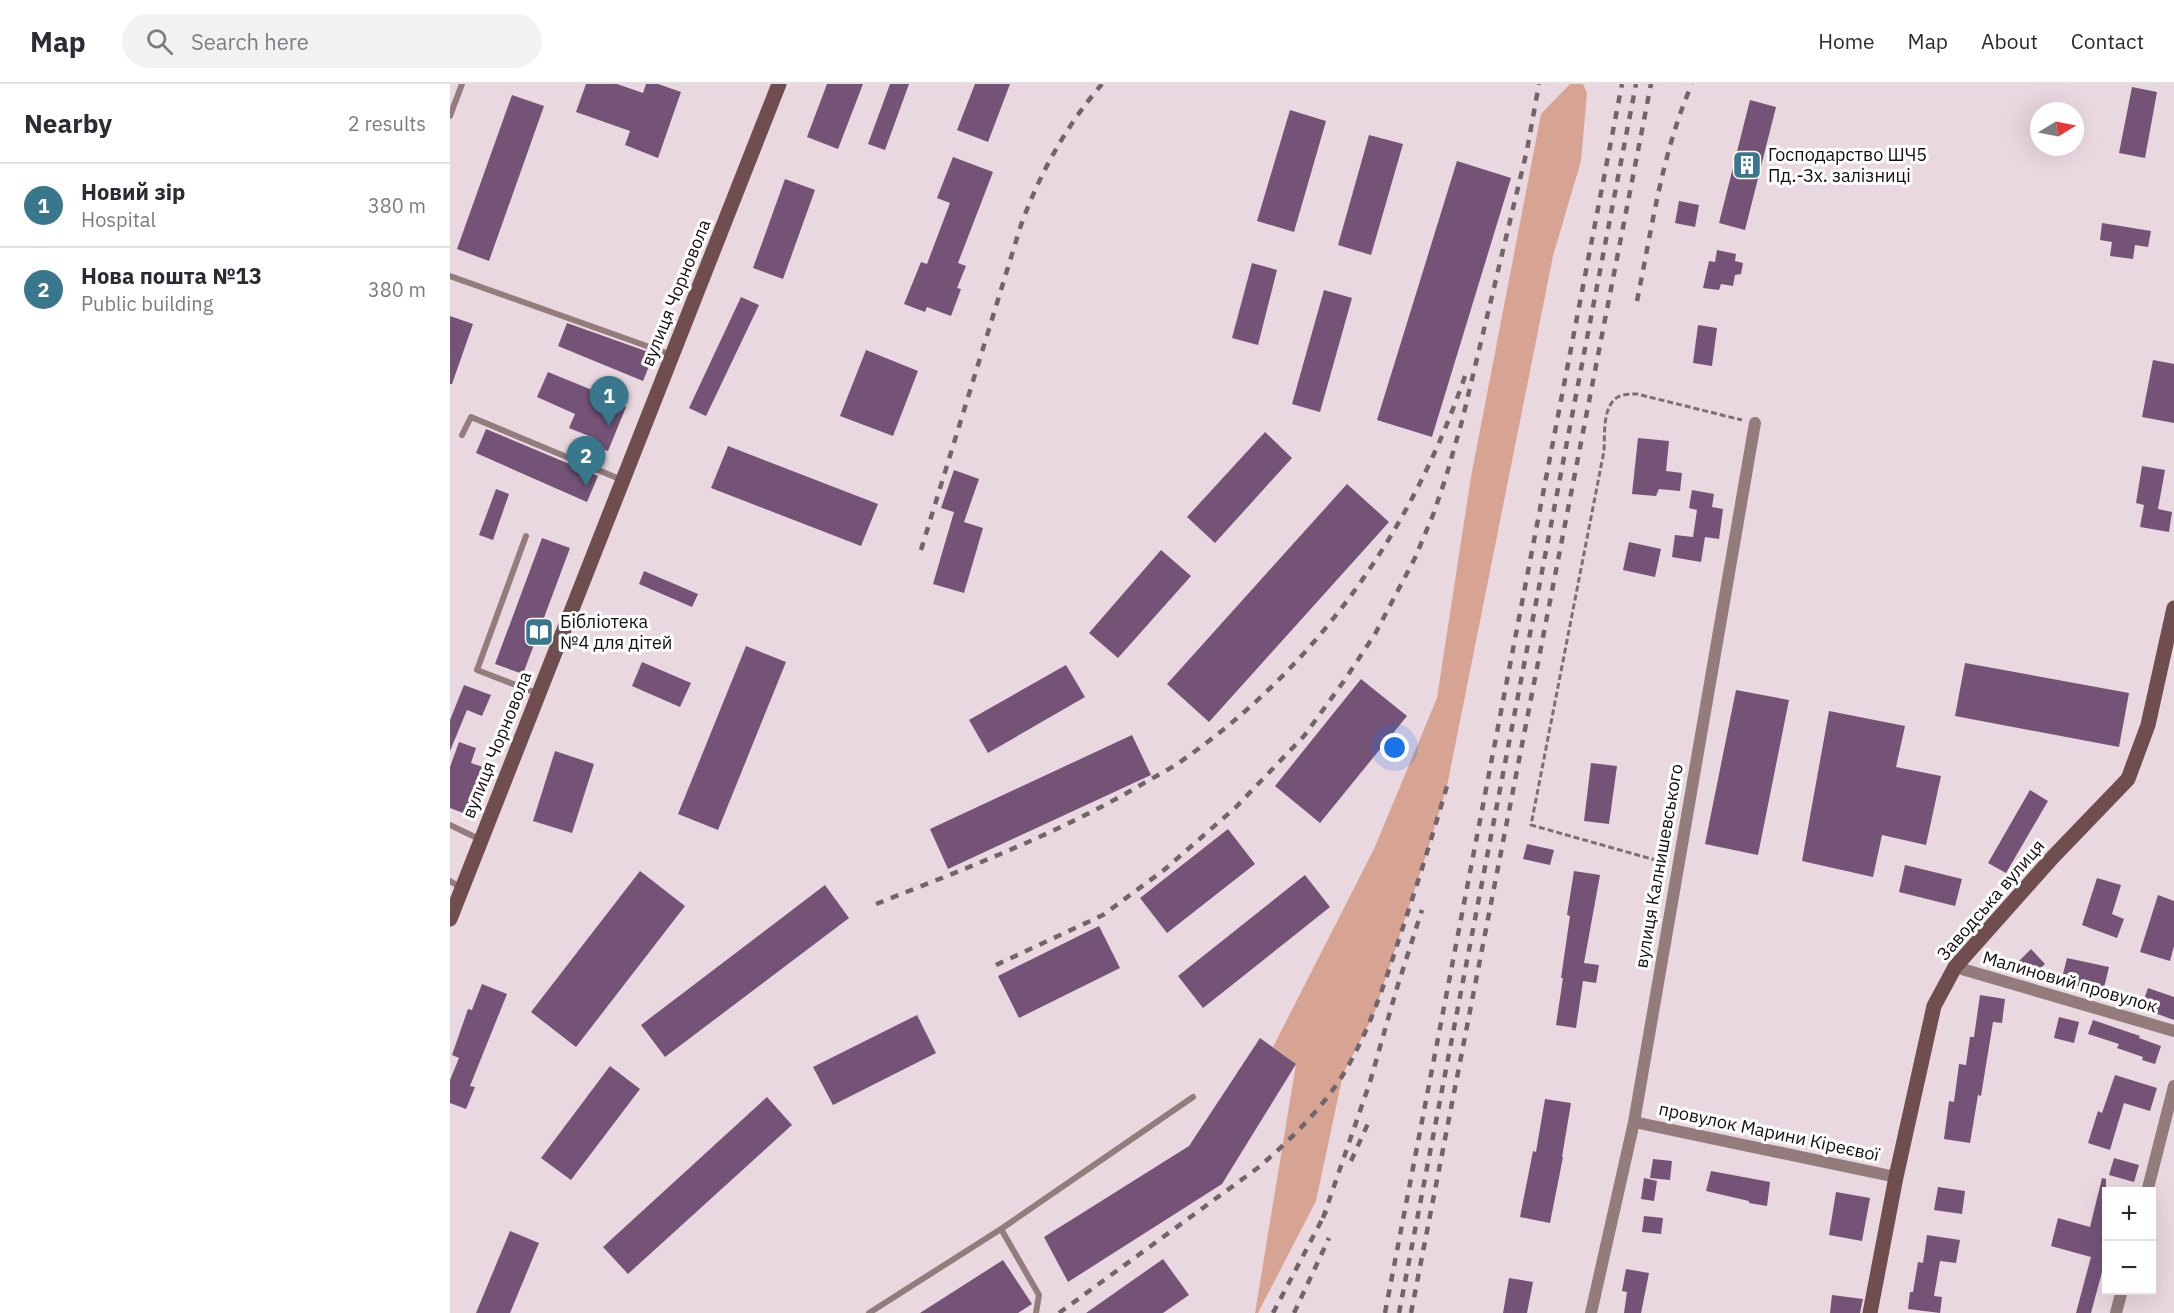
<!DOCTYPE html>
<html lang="en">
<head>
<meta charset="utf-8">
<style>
  :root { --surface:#fff; --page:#f2f2f3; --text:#2b2b33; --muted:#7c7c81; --line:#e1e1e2; --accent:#39788c }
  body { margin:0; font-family:"IBM Plex Sans",sans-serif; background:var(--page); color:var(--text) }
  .controls { position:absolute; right:18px; bottom:18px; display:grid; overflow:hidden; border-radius:0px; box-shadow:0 6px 24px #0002 }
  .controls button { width:54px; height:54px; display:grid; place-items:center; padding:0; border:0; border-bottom:2px solid var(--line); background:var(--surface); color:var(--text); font:30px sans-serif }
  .compass { position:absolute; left:1580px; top:18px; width:54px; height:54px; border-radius:50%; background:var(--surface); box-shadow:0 6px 24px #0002; rotate:80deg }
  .you { position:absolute; left:945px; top:664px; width:21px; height:21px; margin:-15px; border:4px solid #fff; border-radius:50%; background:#1a73e8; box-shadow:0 0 0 9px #1a73e833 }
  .badge { display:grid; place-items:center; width:39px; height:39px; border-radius:50%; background:var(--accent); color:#fff; font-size:20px; font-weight:700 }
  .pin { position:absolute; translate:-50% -50px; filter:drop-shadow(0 2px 3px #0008) }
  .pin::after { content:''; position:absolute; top:32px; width:21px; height:18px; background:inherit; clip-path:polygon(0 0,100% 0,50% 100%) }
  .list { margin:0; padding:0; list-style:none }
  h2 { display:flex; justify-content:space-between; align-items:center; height:78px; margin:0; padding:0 24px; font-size:26px }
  h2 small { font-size:20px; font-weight:400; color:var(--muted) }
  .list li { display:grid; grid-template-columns:39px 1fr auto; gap:18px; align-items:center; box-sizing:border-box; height:84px; padding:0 24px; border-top:2px solid var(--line) }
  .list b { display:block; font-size:22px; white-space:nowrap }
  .list p { margin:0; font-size:20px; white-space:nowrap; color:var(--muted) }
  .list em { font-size:20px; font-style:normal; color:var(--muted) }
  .icon { flex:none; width:33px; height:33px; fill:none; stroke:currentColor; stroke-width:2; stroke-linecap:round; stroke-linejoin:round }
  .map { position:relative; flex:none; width:1724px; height:1229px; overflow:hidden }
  header { display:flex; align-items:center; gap:36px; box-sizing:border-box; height:84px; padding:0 30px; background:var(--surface); border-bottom:2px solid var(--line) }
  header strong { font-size:28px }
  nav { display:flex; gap:33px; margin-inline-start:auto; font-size:21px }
  .search { width:420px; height:54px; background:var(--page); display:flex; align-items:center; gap:15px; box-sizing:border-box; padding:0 21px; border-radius:33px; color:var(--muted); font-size:22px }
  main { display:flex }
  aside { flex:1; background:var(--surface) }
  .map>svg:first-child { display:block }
</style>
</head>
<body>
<header>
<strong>Map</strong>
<div class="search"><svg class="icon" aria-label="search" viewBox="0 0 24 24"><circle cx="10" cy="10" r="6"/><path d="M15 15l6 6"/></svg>Search here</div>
<nav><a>Home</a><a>Map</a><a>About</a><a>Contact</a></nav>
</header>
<main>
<aside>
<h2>Nearby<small>2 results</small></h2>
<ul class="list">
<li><span class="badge">1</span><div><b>Новий зір</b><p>Hospital</p></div><em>380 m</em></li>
<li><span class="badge">2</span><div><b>Нова пошта №13</b><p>Public building</p></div><em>380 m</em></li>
</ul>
</aside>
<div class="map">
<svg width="1724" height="1229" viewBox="0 0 1724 1229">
  <rect width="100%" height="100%" fill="#ead8e0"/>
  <path fill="#d7a392" d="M1120,0H1133L1137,9L1131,77L1103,172L997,702L978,765L924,930L893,990L866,1117L808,1229H805L846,980L823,963L924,765L987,614L1021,393L1091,30Z"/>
  <path fill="#745377" d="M136,0H167L193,9L196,0H208L231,8L208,74L175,61L180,47L126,28Z
    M377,0H413L388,65L357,53Z
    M440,0H459L435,66L418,60Z
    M525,0H560L538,58L507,46Z
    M1682,3L1707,8L1695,74L1669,69Z
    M62,11L94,22L39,177L7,165Z
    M1300,16L1326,23L1295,146L1269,139Z
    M840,26L876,37L844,148L807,137Z
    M919,51L953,60L921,171L888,161Z
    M503,73L543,88L508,179L516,182L507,204L511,205L501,232L477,223L475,228L454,220L471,178L477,180L500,119L487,114Z
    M1007,77L1061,94L982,353L927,336Z
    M335,95L365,106L333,195L303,184Z
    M1229,117L1249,121L1245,143L1225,139Z
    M1652,139L1701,147L1698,163L1685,161L1683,175L1660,172L1662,158L1650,156Z
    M1267,166L1286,170L1285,177L1293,179L1291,190L1285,191L1283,202L1271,200L1269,206L1253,204L1259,177L1265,178Z
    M802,179L827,186L808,261L782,254Z
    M874,206L902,214L870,328L842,320Z
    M291,213L309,221L256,332L239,324Z
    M0,232L23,240L2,300H0Z
    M117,239L204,270L193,297L108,262Z
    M1248,241L1267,244L1262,282L1243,279Z
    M416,266L468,287L443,352L390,332Z
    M1703,276L1724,280V339L1692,333Z
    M98,288L147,308L146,311L176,323L158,367L141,361L144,354L119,344L125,330L87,313Z
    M36,345L148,392L137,418L26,369Z
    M815,348L842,374L765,459L737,433Z
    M1188,354L1219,357L1216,387L1232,389L1230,407L1209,405L1206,412L1182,410Z
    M278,362L428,420L411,462L261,404Z
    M1692,382L1715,386L1708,425L1722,428L1719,448L1690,443L1694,421L1686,419Z
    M504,386L529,395L514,438L533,444L514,509L483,500L504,428L491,424Z
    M897,400L939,438L759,638L717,600Z
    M46,405L59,410L43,456L29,451Z
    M1242,406L1264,410L1262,423L1273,425L1269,455L1255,453L1251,478L1222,473L1225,451L1243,453L1247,426L1239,424Z
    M92,454L120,464L73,590L45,580Z
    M1179,458L1211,465L1205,493L1173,486Z
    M711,466L741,492L668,574L639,549Z
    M194,487L248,510L242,523L189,500Z
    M296,562L336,578L268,746L228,730Z
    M192,578L241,599L230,623L182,602Z
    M1515,579L1679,609L1669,663L1505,632Z
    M616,581L635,613L538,669L519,636Z
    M911,595L957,632L870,739L825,702Z
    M14,601L41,611L32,632L17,626L0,667V636Z
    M1286,606L1339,616L1308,771L1255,760Z
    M1379,627L1455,642L1446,683L1491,692L1476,761L1432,751L1423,793L1352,777Z
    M682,651L701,691L498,785L480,745Z
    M9,658L26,664L21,679L33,683L16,730L0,724V683Z
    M105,667L144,680L122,749L83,737Z
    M1141,679L1167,682L1159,740L1134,737Z
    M1580,706L1598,717L1556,789L1538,779Z
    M778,745L805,780L717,849L690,814Z
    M1077,760L1104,766L1100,781L1073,775Z
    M1455,781L1512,795L1505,822L1449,808Z
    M190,787L235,822L126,963L81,928Z
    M1124,787L1150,791L1134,879L1149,881L1146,899L1133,897L1126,944L1106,941L1113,894H1111L1120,832L1117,831Z
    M855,791L880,823L753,924L728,892Z
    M1647,794L1671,801L1662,830L1674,835L1667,854L1632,841Z
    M375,801L399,834L215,973L191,941Z
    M1708,811L1724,817V862L1720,877L1690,868Z
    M649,842L670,884L569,934L548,892Z
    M1581,865L1595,880L1580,894L1566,880Z
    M1617,874L1659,883L1653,908L1611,898Z
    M32,900L57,910L20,1002L25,1003L16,1025L0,1019V996L9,974L2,971L18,925L22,926Z
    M1698,904L1724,913V936L1691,924Z
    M1530,911L1555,915L1552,939L1543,938L1531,1012L1528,1011L1520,1059L1494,1055L1499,1017L1504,1018L1509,980L1516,981L1520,953H1524Z
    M467,931L486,969L383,1021L363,983Z
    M1609,933L1629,938L1624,959L1604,954Z
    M1643,936L1690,952L1689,954L1711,962L1705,980L1692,976L1693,973L1667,964L1669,960L1638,950Z
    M810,954L846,980L772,1100L618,1198L594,1153L739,1062Z
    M160,982L190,1005L121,1096L91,1074Z
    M1665,991L1707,1004L1700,1027L1674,1019L1660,1066L1638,1059L1648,1027L1652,1029Z
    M317,1013L342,1041L178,1190L153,1163Z
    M1095,1015L1121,1019L1112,1073H1113L1100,1139L1070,1133L1083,1067L1086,1068Z
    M1664,1074L1689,1081L1684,1098L1659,1091Z
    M1203,1075L1222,1077L1220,1096L1200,1094Z
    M1261,1087L1320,1098L1317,1122L1299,1119V1117L1256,1107Z
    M1194,1094L1207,1097L1204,1117L1191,1115Z
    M1652,1094L1656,1095V1173L1641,1229H1626L1641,1173L1601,1162L1608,1134L1640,1143Z
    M1488,1103L1515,1107L1512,1130L1484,1126Z
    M1386,1108L1420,1114L1412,1157L1379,1151Z
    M1194,1132L1213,1134L1211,1150L1192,1148Z
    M60,1147L89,1159L60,1229H26Z
    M1477,1151L1510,1156L1506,1179L1490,1177L1484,1212L1492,1213L1490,1229L1458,1225L1460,1208H1463L1468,1178L1473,1179Z
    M713,1175L739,1211L713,1229H636Z
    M553,1176L582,1220L568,1229H470Z
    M1176,1185L1199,1189L1191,1229H1174L1177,1208L1172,1207Z
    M1059,1194L1083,1198L1077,1229H1053Z
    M1382,1211L1413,1215L1410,1229H1380Z"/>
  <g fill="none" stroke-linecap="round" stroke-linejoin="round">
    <path stroke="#7b7075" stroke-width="3" stroke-dasharray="6 3" stroke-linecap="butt" d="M1216,779L1081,741L1154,367C1155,351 1152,322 1168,313C1173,310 1181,310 1187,310L1292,336"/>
    <path stroke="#947c7d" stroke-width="6" d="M0,32L12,0
      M0,192L222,271
      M12,351L21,333L172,396
      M76,452L27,586L89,610
      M0,741L29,755
      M0,797L12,804
      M551,1145L589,1211L586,1229
      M419,1229L551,1145L743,1013"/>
    <path stroke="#947c7d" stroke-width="12" d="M1505,883L1724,947
      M1184,1038L1446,1093
      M1697,1108L1724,1002
      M1141,1229L1184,1038L1305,339
      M1666,1229L1672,1206"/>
    <path stroke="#704e50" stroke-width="15" d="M0,835L329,0
      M1420,1229L1446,1093L1484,922L1505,883L1602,774L1678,695L1698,641L1724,524"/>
    <path stroke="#71656b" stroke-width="4.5" stroke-dasharray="8 8" stroke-linecap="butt" d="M1187,217C1202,144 1212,68 1242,0
      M471,466L571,141C590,89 616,42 652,0
      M426,820C517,784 610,749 694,699C708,691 724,683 737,673C869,580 963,444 1015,292
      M546,881L653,831L714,786L785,724L854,652L894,597L925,550L965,474L983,431L996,393L1012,337L1077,66L1089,0
      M901,1077L920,1035
      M873,1134L920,998L946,907L972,826
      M609,1229L809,1083C840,1056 872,1025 894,989C921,944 936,895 952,846C968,798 983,750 997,702
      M823,1229L876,1128
      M844,1229L879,1154
      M935,1229L1172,0
      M949,1229L1186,0
      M961,1229L1201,0"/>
  </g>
  <defs>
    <g id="building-square" transform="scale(1.5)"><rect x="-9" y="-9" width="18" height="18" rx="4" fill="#39788c" stroke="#fff"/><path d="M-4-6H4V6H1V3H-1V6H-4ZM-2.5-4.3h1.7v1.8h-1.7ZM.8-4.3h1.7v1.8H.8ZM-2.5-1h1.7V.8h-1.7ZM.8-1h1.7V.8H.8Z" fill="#fff"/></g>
    <g id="library-square" transform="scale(1.5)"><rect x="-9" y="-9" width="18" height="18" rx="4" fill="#39788c" stroke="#fff"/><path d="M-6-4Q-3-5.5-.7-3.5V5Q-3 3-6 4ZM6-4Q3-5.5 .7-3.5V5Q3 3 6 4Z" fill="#fff"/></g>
  </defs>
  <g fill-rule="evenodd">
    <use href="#building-square" x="1297" y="81"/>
    <use href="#library-square" x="89" y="548"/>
  </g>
  <g text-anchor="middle" stroke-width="6" stroke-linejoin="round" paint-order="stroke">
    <g font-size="18" fill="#130d10" stroke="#fff" text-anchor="start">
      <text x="1318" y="77">Господарство ШЧ5<tspan x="1318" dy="21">Пд.-Зх. залізниці</tspan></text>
      <text x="110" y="544">Бібліотека<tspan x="110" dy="21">№4 для дітей</tspan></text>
    </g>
    <g font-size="18" fill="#130d10" stroke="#fff">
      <text transform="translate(226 209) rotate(-68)" y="6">вулиця Чорновола</text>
      <text transform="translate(47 661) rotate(-68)" y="6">вулиця Чорновола</text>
      <text transform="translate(1209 782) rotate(-80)" y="6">вулиця Калнишевського</text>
      <text transform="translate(1541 816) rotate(-49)" y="6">Заводська вулиця</text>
      <text transform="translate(1620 898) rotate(16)" y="6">Малиновий провулок</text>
      <text transform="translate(1319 1048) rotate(12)" y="6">провулок Марини Кіреєвої</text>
    </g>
  </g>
</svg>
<div class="controls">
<button>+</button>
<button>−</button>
</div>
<svg class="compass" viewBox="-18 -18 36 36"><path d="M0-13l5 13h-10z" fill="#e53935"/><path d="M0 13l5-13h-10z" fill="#7c7c81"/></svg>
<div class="you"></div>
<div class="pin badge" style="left:159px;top:342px">1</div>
<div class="pin badge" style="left:136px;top:402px">2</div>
</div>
</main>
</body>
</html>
